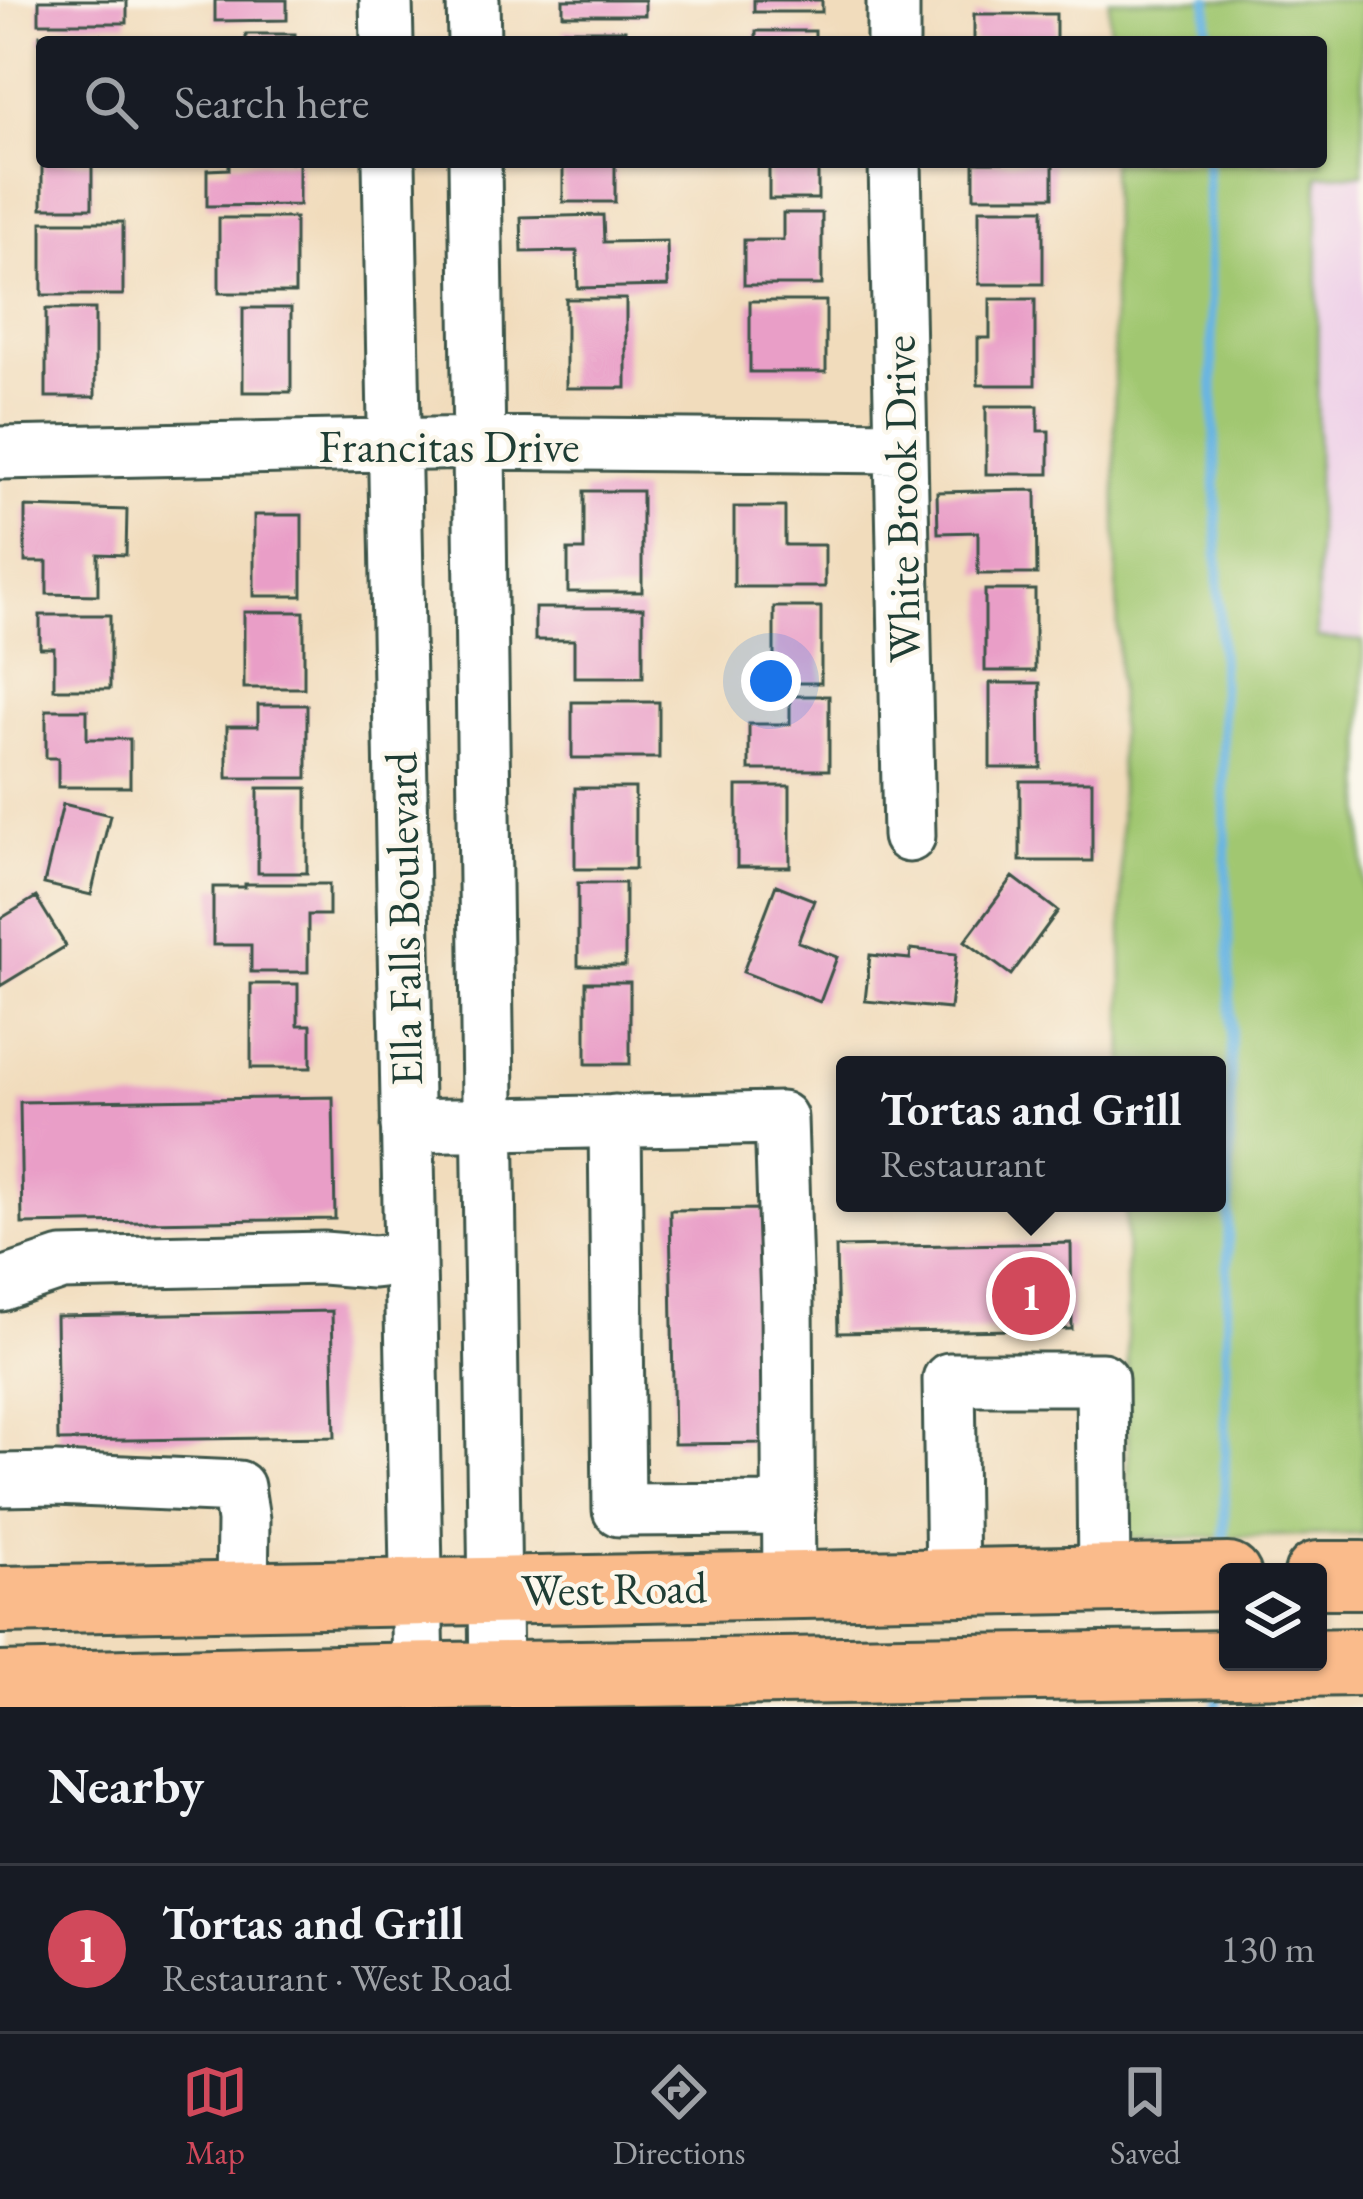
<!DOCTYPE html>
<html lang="en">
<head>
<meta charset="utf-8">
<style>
  :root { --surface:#171b24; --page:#242831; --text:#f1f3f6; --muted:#9ea1a6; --line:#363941; --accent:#d1495b }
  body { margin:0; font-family:"EB Garamond",serif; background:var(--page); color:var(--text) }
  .controls { position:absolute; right:36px; bottom:36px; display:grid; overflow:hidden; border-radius:12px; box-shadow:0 3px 9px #0004 }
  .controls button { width:108px; height:108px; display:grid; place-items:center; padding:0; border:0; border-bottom:3px solid var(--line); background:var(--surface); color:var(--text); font:60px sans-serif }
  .you { position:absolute; left:771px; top:681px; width:42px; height:42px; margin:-30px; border:9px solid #fff; border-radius:50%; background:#1a73e8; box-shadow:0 0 0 18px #1a73e833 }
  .badge { display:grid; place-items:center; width:78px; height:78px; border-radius:50%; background:var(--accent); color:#fff; font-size:39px; font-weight:700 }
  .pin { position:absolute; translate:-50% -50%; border:6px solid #fff; box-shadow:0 3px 12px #0006 }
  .popup { position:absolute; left:836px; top:1056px; width:390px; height:156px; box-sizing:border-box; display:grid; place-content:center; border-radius:12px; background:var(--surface); filter:drop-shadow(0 3px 9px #0005); font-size:39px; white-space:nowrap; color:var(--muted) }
  .popup b { font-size:45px; color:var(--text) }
  .popup::after { content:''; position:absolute; left:50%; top:100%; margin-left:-24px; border:24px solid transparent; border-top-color:var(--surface) }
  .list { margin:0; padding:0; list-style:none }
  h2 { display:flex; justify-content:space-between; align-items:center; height:156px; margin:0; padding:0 48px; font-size:51px }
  h2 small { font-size:39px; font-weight:400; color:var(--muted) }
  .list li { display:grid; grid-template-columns:78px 1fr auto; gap:36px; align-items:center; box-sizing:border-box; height:168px; padding:0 48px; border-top:3px solid var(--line) }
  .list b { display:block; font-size:45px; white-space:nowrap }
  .list p { margin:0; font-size:39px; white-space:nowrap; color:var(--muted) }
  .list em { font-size:39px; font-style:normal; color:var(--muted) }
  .icon { flex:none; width:66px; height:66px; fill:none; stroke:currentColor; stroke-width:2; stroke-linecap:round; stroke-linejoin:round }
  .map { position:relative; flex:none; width:1363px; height:1707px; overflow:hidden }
  .search { position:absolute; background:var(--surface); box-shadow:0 3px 9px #0004; left:36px; right:36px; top:36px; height:132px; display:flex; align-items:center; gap:30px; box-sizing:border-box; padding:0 42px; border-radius:12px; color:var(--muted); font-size:45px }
  .sheet { height:324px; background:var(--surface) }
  nav { display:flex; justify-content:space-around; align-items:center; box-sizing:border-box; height:168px; border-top:3px solid var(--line); background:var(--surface); font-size:33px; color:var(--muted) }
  nav a { display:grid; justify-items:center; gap:6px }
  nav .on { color:var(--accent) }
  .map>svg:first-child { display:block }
</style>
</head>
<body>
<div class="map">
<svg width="1363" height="1707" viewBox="0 0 1363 1707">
  <rect width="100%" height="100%" fill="#fbf7ec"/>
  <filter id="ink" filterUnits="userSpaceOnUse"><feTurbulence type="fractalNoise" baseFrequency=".00833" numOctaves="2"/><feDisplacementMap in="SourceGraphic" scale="24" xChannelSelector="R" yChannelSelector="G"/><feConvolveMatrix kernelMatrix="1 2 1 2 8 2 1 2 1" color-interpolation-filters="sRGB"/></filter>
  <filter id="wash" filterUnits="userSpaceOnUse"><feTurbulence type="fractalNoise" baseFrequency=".004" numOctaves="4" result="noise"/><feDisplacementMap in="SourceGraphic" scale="48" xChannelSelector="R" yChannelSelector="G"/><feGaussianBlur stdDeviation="2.7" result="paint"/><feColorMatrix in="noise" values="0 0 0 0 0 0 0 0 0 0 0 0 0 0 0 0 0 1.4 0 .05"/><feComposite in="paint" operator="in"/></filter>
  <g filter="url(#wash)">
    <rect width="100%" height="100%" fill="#f1dcbc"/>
    <path fill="#eed0e8" d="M1363,174V641L1317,639L1318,175Z"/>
    <path fill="#a1c771" stroke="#608252" stroke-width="3" d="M1109,0H1363V174L1318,175L1317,638L1363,641V1534L1129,1539L1126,1203H1217V1065H1124L1111,162H1321V42H1110Z"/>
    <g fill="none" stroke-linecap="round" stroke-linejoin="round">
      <path stroke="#69b5e2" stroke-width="10" d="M1207,42L1208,0
        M1207,162L1231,1029L1224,1537
        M1217,1707L1219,1695"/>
    </g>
    <g id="blocks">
      <path fill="#e99ec7" d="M39,0H127V23H39Z
        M215,0H287V20L215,21Z
        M563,0H645V15H563Z
        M754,0H822V12H754Z
        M974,14H1056V42H974Z
        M564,30H625V42H564Z
        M756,31H815V42H756Z
        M246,34H295V42H246Z
        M40,35H100V42H40Z
        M42,162H92V208H42Z
        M229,162H299V205L207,206V170L229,169Z
        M563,162H615V202H563Z
        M769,162H818V199H769Z
        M974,162H1053V197H974Z
        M979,209H1043V284H979Z
        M783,213H822V285H744V240H783Z
        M603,215L604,242L667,241L668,286L578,288L577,251L522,252L521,217Z
        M219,218H295V293H219Z
        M42,222H123V295H42Z
        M566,299H626V388H566Z
        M990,299H1035V385H978V338H990Z
        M750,301H826V372H750Z
        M243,308H291V392H243Z
        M46,309H95V397H46Z
        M986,406H1038V431H1049V474H986Z
        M1036,490L1037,574H978V532L938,533L937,492Z
        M584,491H642V592H568V550H584Z
        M25,507L127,510L126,555L98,554V595L47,594V562H25Z
        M734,507H785V545H825V587H734Z
        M254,515H302V596H254Z
        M985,590H1035V671H985Z
        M774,607H821V683H774Z
        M535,608H643V677H574V640H535Z
        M244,612H304V688H244Z
        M40,615H110V689H54V648H40Z
        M990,683H1040L1041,768H990Z
        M790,696H829V770H749V724H790Z
        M572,702H659V758H572Z
        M258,705H307V778H227V726H258Z
        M46,710H87V739H130V787H58V758H46Z
        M1020,781H1092V861H1020Z
        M737,786H790V867H737Z
        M258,788H307V873H258Z
        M575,788H635V869H575Z
        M63,804L110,815L91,895L44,884Z
        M1013,877L1058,911L1011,975L965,941Z
        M578,883H625V966H578Z
        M245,884H329V915H308V972H251V945H213V887H245Z
        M776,885L814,900L798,942L837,957L820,1002L743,972Z
        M36,897L66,946L0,986V919Z
        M911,949L956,954L950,1009L865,1001L870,955L910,959Z
        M586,982H630V1064H586Z
        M251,984H298V1025H311V1068H251Z
        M333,1097L335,1219L22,1224L20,1102Z
        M765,1209L769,1443L674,1444L670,1210Z
        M1071,1243L1072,1329L838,1333L836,1247Z
        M332,1311L335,1437L58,1441L56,1316Z"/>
    </g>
  </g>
  <g filter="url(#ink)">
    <use href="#blocks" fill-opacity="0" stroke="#3e5548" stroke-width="3"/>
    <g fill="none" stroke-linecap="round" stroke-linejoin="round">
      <g stroke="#3e5548" stroke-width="57">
        <path id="minor" d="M386,0L387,42
          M473,0L474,42
          M893,0V42
          M389,162L418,1676
          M475,162L496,1675
          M895,162L909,836
          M0,453L480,443L899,447
          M615,1121L619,1510L789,1509
          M407,1126L781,1118L787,1302L789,1585
          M0,1285L62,1264L323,1258L373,1262L410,1258
          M0,1480L56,1479L238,1487L243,1520L242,1595
          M952,1582L949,1379H1102L1104,1579"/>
      </g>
      <g stroke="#3e5548" stroke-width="72">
        <path id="major" d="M1318,1575H1363
          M0,1600L1228,1577
          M0,1686L382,1677L1363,1662"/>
      </g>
      <use href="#minor" stroke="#fff" stroke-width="51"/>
      <use href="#major" stroke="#fabb8b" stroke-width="66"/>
    </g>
  </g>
  <g text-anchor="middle" stroke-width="9" stroke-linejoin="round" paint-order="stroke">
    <g font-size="45" fill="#1f3d34" stroke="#fbf7ec">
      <text x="449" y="462">Francitas Drive</text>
      <text transform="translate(901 499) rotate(-91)" y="16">White Brook Drive</text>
      <text transform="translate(403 919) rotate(-91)" y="16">Ella Falls Boulevard</text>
      <text transform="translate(614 1588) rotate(-1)" y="16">West Road</text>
    </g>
  </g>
</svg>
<div class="controls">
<button><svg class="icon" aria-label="layers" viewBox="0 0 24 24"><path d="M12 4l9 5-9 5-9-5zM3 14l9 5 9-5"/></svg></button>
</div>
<div class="you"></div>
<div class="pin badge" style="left:1031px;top:1296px">1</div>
<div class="popup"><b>Tortas and Grill</b>Restaurant</div>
<div class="search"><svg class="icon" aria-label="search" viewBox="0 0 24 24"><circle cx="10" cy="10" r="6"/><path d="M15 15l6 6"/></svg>Search here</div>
</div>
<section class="sheet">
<h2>Nearby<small></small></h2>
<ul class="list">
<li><span class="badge">1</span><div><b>Tortas and Grill</b><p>Restaurant · West Road</p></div><em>130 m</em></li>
</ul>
</section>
<nav>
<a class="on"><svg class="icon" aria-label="map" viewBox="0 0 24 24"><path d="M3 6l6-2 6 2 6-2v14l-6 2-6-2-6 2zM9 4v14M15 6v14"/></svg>Map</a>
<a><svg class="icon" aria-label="directions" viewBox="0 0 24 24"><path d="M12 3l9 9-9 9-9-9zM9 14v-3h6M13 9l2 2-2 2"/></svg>Directions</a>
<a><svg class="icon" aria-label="saved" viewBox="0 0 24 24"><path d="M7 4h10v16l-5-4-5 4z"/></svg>Saved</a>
</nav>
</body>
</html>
